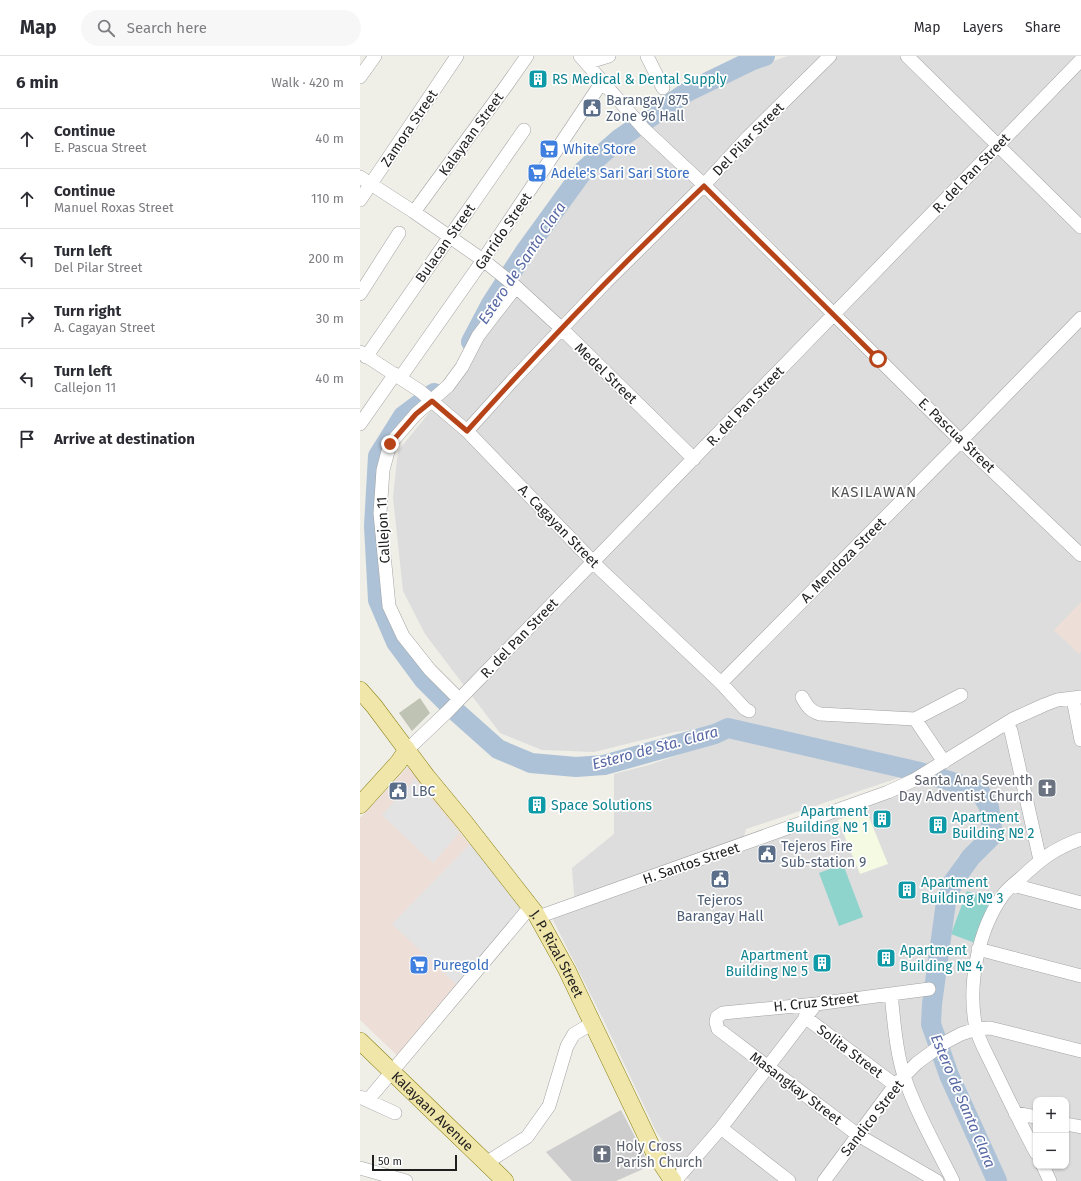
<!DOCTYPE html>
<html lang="en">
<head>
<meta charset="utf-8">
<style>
  :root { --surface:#fff; --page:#f7f7f7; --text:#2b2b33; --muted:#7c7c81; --line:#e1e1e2 }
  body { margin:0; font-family:"Fira Sans",sans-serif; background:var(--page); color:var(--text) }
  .controls { position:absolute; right:12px; bottom:12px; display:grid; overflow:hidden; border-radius:8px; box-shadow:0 1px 3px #0004 }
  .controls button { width:36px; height:36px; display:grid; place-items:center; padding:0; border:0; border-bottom:1px solid var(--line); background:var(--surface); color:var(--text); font:20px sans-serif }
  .scale { position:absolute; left:12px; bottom:10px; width:85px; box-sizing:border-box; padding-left:4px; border:2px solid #1f1f1f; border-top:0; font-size:11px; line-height:14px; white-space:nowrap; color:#1f1f1f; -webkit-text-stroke:3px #fff; paint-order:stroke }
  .stop { position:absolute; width:12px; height:12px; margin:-9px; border:3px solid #b74318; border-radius:50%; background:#fff }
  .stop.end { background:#b74318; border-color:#fff; box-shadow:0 1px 4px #0008 }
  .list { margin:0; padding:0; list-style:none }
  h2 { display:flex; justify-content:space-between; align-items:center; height:52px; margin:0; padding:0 16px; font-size:17px }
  h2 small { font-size:13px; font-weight:400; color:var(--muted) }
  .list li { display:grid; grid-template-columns:26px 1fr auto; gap:12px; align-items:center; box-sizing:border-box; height:60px; padding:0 16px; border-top:1px solid var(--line) }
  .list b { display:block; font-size:15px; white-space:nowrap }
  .list p { margin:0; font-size:13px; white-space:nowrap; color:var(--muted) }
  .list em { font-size:13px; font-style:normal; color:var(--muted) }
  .icon { flex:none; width:22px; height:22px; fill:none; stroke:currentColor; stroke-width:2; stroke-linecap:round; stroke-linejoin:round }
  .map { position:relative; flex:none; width:721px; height:1125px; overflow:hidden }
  header { display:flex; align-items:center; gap:24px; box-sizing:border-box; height:56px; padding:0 20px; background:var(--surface); border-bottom:1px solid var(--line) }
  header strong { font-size:19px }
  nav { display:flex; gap:22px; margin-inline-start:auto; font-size:14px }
  .search { width:280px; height:36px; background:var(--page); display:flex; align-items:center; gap:10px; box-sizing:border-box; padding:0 14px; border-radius:22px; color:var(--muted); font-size:15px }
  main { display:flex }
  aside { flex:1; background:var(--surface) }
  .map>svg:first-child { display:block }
</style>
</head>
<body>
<header>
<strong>Map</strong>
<div class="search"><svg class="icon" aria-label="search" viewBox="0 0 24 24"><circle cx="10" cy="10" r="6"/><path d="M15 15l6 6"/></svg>Search here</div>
<nav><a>Map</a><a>Layers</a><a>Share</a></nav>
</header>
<main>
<aside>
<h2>6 min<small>Walk · 420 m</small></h2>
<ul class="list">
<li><svg class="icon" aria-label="ahead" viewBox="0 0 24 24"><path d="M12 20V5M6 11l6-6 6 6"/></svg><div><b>Continue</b><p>E. Pascua Street</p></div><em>40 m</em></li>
<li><svg class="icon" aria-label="ahead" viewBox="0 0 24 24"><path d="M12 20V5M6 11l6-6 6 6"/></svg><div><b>Continue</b><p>Manuel Roxas Street</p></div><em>110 m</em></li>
<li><svg class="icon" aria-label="left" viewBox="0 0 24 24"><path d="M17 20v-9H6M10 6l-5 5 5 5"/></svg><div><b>Turn left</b><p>Del Pilar Street</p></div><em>200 m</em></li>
<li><svg class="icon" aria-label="right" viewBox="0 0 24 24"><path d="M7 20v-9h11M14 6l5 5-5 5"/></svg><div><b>Turn right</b><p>A. Cagayan Street</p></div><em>30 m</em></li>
<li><svg class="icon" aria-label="left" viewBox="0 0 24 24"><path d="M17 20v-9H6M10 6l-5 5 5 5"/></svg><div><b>Turn left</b><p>Callejon 11</p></div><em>40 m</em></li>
<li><svg class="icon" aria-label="arrive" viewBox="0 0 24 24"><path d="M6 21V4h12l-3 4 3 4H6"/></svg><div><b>Arrive at destination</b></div></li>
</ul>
</aside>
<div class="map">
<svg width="721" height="1125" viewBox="0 0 721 1125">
  <rect width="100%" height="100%" fill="#efeee7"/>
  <path fill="#ddd" fill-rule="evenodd" d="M428,0H721V1125H647L578,968L579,899L585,860L590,843L595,831L611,805L635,779L633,750L623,731L547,709L372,669L315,676L234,696L182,694L140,677L65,578L43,535L33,441L38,395L100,319L152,233L233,112L276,77L315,50L385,15ZM676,1044H706V1110H676Z
    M395,680L550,718L386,773L380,795L568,726L619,737L630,778L598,801L582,830L576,880L572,930L566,962L577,996L632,1125H330L314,1111L307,1091L296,1075L243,963L192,862L215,851L212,812L254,778V718L289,709L364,683Z"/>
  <path fill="#eddfd8" d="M721,546V595L719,598L694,574Z
    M48,711L162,854L42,1004L0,964V762Z"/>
  <path fill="#f5fbe3" d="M506,754L528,808L500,818L478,764Z"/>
  <path fill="#cdcdcd" d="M261,1054L290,1110L256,1125H212L186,1096Z"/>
  <path fill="#bec3b3" d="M60,642L70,657L52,675L39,657Z"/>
  <path fill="#8ed4cc" d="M483,808L503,861L479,870L459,817Z
    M607,835L630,843L615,887L591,878Z"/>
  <path fill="#e3e3e3" d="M55,723L99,777L73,807L22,759Z
    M110,788L162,852L98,930L32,868Z"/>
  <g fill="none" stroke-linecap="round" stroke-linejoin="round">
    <path stroke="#adc2d7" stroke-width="20" d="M111,286L131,248L166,194L224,114L259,83L327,36L393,4L405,0
      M74,337L43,360L18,400L14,470L18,544L36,586L64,624L92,652L138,693L171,707L216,711L244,709L355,678L368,672L560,716L619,734L629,751L633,779L611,801L593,826L586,846L572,948L571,968L589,1019L637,1125"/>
    <g stroke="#a3a3a3" stroke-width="14">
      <path id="minor" d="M220,0L284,73L344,129L601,385L721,499
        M287,0L303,32
        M547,0L721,171
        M226,7L249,0
        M0,21L15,0
        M0,121L54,156L123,204L154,229L202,273L334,403
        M0,144L97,0
        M54,156L146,30L167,0
        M0,238L39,177
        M0,296L60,335L107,375L241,514L361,627L385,653L389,655
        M6,301L164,74
        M40,322L123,204L242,26
        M0,368L35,318
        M107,375L152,325L246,226L344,129L388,81L470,0
        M361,627L592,394L721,262
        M442,641C447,650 450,655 460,658L555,663L601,639
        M99,643L70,614L43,580L29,550L20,457L23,414L30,388L56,358L88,330L102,311L118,280L134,259L156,231
        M713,643L721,684
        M555,663L584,706
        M647,667L651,675L680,804
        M47,694L87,656L721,4
        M653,829L721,847
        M178,861L528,736L554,724L653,663L684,649L697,644L721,641
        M618,893L721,920
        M569,933L456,948L363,957L357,961L356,966L358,973L498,1079L577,1125
        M531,938C534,965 536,997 545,1023C557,1058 576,1091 593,1125
        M445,961L535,1029
        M0,1041L35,1057
        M8,1044L171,850
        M655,1057L676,1061
        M706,1068L721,1071
        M361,1072L429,1125
        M676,1097C661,1069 647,1040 633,1011C627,998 619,985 616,972C607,929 618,874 643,839C648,832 655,827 661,822C681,803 695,792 721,783
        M126,1107L167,1081L189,1050L207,990L214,978L233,967
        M683,1110L690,1125
        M0,1112L46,1125
        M315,1125L361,1072L456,948
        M464,1125L535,1029L557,1007L584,987L601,978L616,973L630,972L721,995"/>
    </g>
    <g stroke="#898212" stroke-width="18">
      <g id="major">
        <path id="s1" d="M0,634L14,650L67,721L105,767L176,858L207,914L295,1098L313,1125"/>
        <path d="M0,749L38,707L47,694"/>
        <path id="s2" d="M0,985L145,1125"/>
      </g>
    </g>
    <use href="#minor" stroke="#fff" stroke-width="13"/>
    <use href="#major" stroke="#f1e6aa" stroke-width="17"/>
  </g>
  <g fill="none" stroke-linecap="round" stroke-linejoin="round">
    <path stroke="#b74318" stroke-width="5" d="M30,388L56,358L72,345L107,375C183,290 262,208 344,130L518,303"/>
  </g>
  <defs>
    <g id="building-square" transform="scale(1)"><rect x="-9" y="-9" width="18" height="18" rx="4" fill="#0f9aa8" stroke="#fff"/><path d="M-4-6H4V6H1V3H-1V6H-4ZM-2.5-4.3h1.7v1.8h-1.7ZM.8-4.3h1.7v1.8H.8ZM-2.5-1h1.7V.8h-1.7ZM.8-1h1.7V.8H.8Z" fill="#fff"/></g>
    <g id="civic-square" transform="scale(1)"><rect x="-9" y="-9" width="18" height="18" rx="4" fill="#5c6f8a" stroke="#fff"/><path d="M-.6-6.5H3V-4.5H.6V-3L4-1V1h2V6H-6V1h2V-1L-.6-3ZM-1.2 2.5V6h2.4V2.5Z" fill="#fff"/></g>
    <g id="supermarket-square" transform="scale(1)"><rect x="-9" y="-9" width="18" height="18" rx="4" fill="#3f7fe0" stroke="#fff"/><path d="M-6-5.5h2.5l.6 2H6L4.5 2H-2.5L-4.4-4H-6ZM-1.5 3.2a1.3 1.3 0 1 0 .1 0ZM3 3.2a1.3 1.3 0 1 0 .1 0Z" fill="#fff"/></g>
    <g id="church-square" transform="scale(1)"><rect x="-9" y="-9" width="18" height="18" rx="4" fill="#6b7280" stroke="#fff"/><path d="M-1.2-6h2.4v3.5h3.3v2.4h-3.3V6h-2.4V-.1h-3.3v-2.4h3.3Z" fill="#fff"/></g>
  </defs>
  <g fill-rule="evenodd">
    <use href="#building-square" x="178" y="23"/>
    <use href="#civic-square" x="232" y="52"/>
    <use href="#supermarket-square" x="189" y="93"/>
    <use href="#supermarket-square" x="177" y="117"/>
    <use href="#church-square" x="687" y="732"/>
    <use href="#civic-square" x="38" y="735"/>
    <use href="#building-square" x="177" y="749"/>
    <use href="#building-square" x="522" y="763"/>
    <use href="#building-square" x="578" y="769"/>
    <use href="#civic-square" x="407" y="798"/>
    <use href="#civic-square" x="360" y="823"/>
    <use href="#building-square" x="547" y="834"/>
    <use href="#building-square" x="526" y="902"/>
    <use href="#building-square" x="462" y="907"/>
    <use href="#supermarket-square" x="59" y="909"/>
    <use href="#church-square" x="242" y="1098"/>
  </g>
  <g text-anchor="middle" stroke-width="3.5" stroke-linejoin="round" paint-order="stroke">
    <g font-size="14" fill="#0d838f" stroke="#fff" text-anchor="start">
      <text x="192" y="28">RS Medical &amp; Dental Supply</text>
      <text x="191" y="754">Space Solutions</text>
      <text x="508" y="760" text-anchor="end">Apartment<tspan x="508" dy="16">Building № 1</tspan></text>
      <text x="592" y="766">Apartment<tspan x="592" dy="16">Building № 2</tspan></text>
      <text x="561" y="831">Apartment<tspan x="561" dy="16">Building № 3</tspan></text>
      <text x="540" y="899">Apartment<tspan x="540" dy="16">Building № 4</tspan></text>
      <text x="448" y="904" text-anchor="end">Apartment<tspan x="448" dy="16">Building № 5</tspan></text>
    </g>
    <g font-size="14" fill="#4e5e75" stroke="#fff" text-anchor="start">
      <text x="246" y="49">Barangay 875<tspan x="246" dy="16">Zone 96 Hall</tspan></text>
      <text x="52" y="740">LBC</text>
      <text x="421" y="795">Tejeros Fire<tspan x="421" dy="16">Sub-station 9</tspan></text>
      <text x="360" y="849" text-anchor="middle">Tejeros<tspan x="360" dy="16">Barangay Hall</tspan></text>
    </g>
    <g font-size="14" fill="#1f1f1f" stroke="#fff">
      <text transform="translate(49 72) rotate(-56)" y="5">Zamora Street</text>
      <text transform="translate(111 78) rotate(-54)" y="5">Kalayaan Street</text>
      <text transform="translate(388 83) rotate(-46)" y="5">Del Pilar Street</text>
      <text transform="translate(611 117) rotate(-46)" y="5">R. del Pan Street</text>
      <text transform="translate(143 175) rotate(-56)" y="5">Garrido Street</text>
      <text transform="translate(85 187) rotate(-55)" y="5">Bulacan Street</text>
      <text transform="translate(246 317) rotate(44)" y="5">Medel Street</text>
      <text transform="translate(385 350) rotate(-46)" y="5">R. del Pan Street</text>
      <text transform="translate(597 379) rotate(44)" y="5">E. Pascua Street</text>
      <text transform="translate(199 470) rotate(46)" y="5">A. Cagayan Street</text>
      <text transform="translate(23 474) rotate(-93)" y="5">Callejon 11</text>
      <text transform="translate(483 504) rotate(-45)" y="5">A. Mendoza Street</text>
      <text transform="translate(159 582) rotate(-46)" y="5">R. del Pan Street</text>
      <text transform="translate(331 807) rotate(-19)" y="5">H. Santos Street</text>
      <text dy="5" stroke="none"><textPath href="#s1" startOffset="330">J. P. Rizal Street</textPath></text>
      <text transform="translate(456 946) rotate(-6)" y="5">H. Cruz Street</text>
      <text transform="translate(490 995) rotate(37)" y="5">Solita Street</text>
      <text transform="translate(436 1032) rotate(37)" y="5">Masangkay Street</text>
      <text dy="5" stroke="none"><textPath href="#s2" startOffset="101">Kalayaan Avenue</textPath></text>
      <text transform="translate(512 1062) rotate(-52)" y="5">Sandico Street</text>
    </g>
    <g font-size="14" fill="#366cbe" stroke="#fff" text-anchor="start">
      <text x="203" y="98">White Store</text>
      <text x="191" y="122">Adele's Sari Sari Store</text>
      <text x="73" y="914">Puregold</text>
    </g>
    <g font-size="14" fill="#5b616d" stroke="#fff" text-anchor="end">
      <text x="673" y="729">Santa Ana Seventh<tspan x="673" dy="16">Day Adventist Church</tspan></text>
      <text x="256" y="1095" text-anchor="start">Holy Cross<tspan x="256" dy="16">Parish Church</tspan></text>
    </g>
    <g font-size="15" font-style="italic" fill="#5768a4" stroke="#fff">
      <text transform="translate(162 207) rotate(-56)" y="5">Estero de Santa Clara</text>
      <text transform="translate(295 692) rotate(-15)" y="5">Estero de Sta. Clara</text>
      <text transform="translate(603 1045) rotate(67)" y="5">Estero de Santa Clara</text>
    </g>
    <g font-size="15" letter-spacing="1" fill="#525252" stroke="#fff">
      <text x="514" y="441">KASILAWAN</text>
    </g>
  </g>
</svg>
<div class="controls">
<button>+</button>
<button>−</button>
</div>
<div class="scale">50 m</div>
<div class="stop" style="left:518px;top:303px"></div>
<div class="stop end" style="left:30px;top:388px"></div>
</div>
</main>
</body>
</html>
